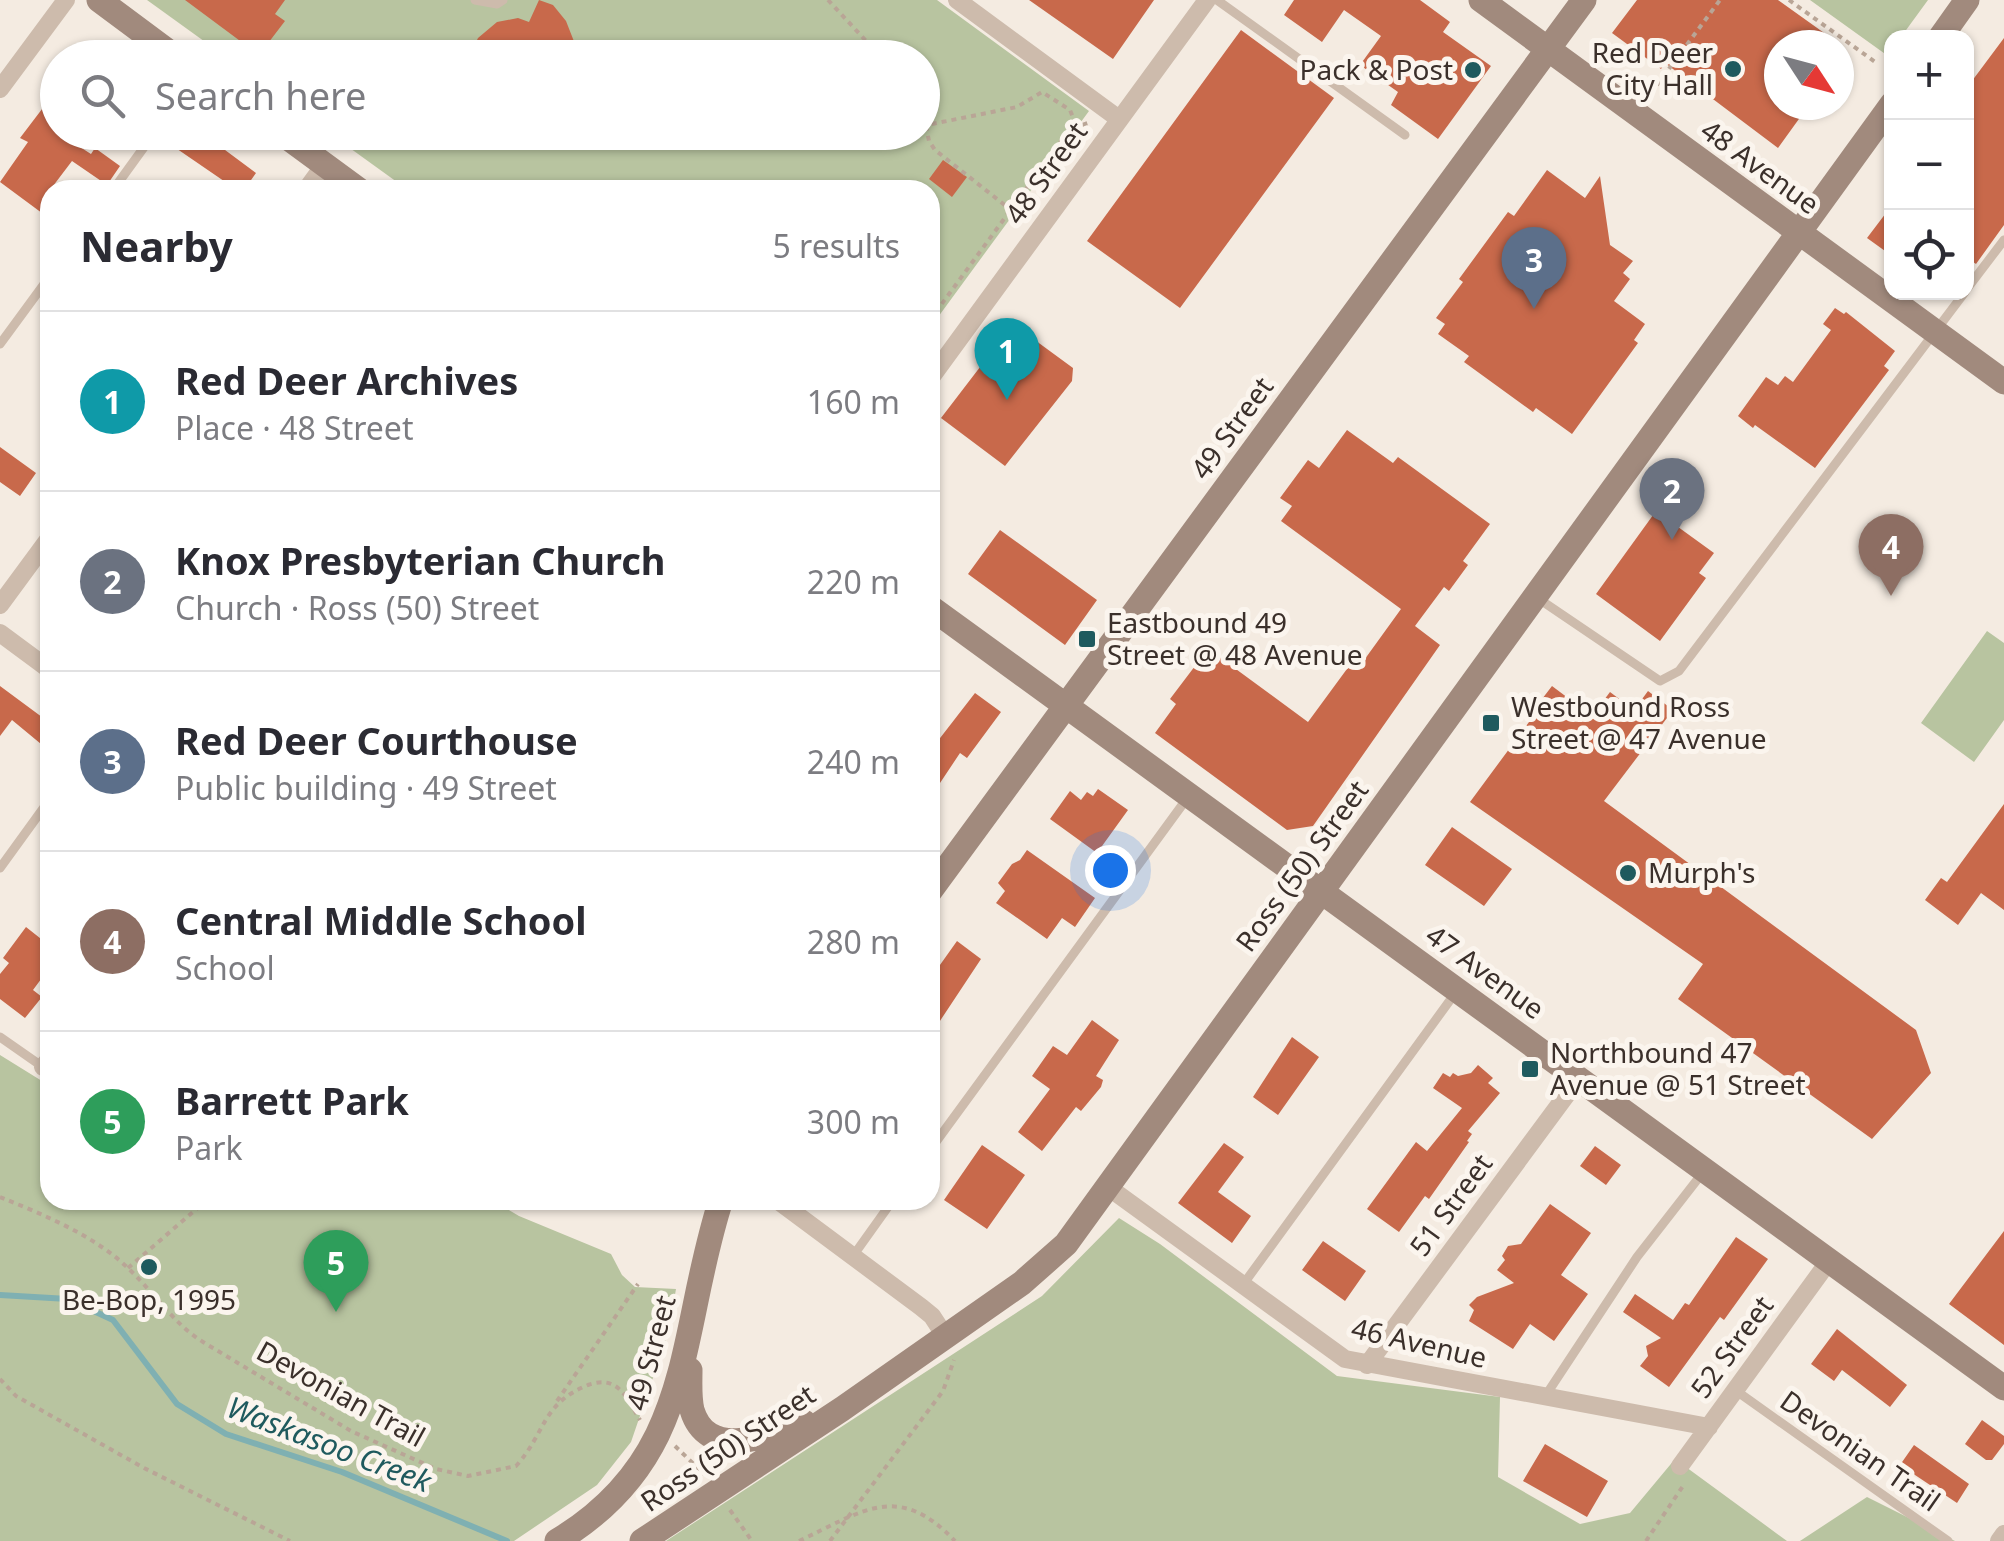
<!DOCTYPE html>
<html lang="en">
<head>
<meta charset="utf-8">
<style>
  :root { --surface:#fff; --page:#f7f7f7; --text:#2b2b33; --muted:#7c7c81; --line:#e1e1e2; --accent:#0f766e }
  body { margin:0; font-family:"Noto Sans",sans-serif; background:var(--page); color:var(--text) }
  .controls { position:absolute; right:30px; top:30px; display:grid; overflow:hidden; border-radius:20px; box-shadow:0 2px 8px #0004 }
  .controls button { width:90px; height:90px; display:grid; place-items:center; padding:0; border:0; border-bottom:2px solid var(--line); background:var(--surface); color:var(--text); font:50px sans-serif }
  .compass { position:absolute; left:1764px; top:30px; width:90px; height:90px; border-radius:50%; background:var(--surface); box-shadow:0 2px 8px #0004; rotate:126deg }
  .you { position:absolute; left:1110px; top:870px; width:35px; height:35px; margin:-25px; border:8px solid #fff; border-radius:50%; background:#1a73e8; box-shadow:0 0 0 15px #1a73e833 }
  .badge { display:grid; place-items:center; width:65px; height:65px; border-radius:50%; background:var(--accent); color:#fff; font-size:32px; font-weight:700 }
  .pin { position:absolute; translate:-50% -82px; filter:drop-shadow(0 2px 5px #0008) }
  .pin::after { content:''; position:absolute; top:52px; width:35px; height:30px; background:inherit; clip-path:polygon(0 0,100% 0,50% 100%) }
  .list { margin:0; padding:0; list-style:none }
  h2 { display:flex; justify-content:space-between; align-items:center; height:130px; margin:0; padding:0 40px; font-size:42px }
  h2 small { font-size:32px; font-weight:400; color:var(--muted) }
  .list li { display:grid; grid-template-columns:65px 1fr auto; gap:30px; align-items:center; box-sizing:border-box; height:180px; padding:0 40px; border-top:2px solid var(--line) }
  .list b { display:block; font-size:38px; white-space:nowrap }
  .list p { margin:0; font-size:32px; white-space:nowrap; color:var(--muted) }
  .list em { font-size:32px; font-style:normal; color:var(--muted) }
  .icon { flex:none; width:55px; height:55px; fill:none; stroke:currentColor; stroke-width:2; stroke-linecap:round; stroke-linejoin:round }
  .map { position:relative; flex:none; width:2004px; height:1541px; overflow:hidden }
  .search { position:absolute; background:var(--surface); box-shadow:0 2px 8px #0004; left:40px; top:40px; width:900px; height:110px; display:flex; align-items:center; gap:25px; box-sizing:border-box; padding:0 35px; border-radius:55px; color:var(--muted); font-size:38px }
  .panel { position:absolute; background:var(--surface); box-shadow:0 2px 8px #0004; left:40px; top:180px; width:900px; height:1030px; border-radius:30px }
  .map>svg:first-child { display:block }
</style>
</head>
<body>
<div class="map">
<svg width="2004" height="1541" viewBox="0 0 2004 1541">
  <rect width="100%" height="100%" fill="#f4ebe1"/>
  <path fill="#b8c4a0" d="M147,0H937L1089,111L930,328V190H408L329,133L922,132V58L226,57Z
    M1810,0H1928L1901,37L1892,38L1891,51L1888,56Z
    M1987,631L2004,643V720L1974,762L1921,723Z
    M0,1055L50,1086V1200H492L519,1216L611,1254L622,1275L635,1287L676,1289L668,1334L631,1442L597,1485L514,1541H0Z
    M1119,1218L1160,1244L1337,1376L1500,1397L1498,1477L1580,1524L1630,1513L1675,1459L1787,1541H666L1042,1296Z
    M1867,1497L1955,1541H1800Z"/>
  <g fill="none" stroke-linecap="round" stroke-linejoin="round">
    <path stroke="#7fb0b2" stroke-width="6" d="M0,1295L68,1299L113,1320L177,1404L226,1434L342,1472L507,1541"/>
  </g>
  <path fill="#c8694b" d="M185,0H285L275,14L285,21L259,55Z
    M539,0L553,5L566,21L575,44L574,58H468L478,38L497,22L518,18L529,22Z
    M1029,0H1154L1113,59Z
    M1294,0H1420L1450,22L1443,32L1491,66L1438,139L1391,105L1398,92L1360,65L1381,36L1344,10L1322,42L1284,15Z
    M1637,0H1778L1841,45H1779V105H1809L1778,148L1665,63L1661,69L1612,33Z
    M1241,30L1334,98L1180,308L1087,241Z
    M2004,38V225L1976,264L1966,257V89Z
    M58,88V133L91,154L95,148L120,166L107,185L72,161L50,190V219L0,182L28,142L20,138Z
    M173,132H231L221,147L256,173L244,190H237L167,142Z
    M943,160L967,177L952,197L929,179Z
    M1547,170L1585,198L1600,176L1610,245L1633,261L1623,273L1630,279L1614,301L1645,324L1634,340L1638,343L1572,434L1536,408L1533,412L1464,362L1469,356L1438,334L1445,324L1436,318L1463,282L1459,279L1508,212L1514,216Z
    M1892,205V256L1867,238Z
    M1835,308L1844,314L1846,312L1895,351L1884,366L1889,370L1815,468L1755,425L1753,428L1738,416L1766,377L1778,385L1785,376L1793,382L1831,330L1823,324Z
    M1013,324L1073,368L1072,381L1005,466L941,418Z
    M1347,430L1393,463L1398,457L1490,524L1463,561L1468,565L1449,591L1444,587L1415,626L1440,645L1313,826L1287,830L1155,733L1176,704L1170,699L1195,666L1201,670L1214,653L1308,722L1355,658L1362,663L1401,609L1281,521L1292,506L1280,498L1308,460L1319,468Z
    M0,447L36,473L20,496L0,482Z
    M1656,511L1714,553L1699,573L1706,578L1660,641L1596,594Z
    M1000,530L1097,600L1065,645L968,574Z
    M0,686L50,723V733L41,744L12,720L0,736Z
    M1552,686L1592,716L1610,692L1634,710L1648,691L1673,710L1604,801L1916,1030L1931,1073L1872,1139L1678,999L1703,964L1470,802L1532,718L1529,716Z
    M975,693L1001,712L967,758L960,753L930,798V751Z
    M1098,789L1128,810L1097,853L1050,819L1070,791L1081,800L1087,792L1093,796Z
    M2004,804V910L1981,893L1958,925L1925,900L1941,878L1947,882Z
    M1452,827L1512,869L1484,906L1425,865Z
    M1027,850L1095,898L1075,927L1062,918L1047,939L996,903L1005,891L998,883L1012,864L1020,860Z
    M26,927L50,946V967L33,990L42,997L25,1018L0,999V974L9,963L3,958Z
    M957,941L981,959L930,1036V979Z
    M1092,1020L1119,1040L1096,1076L1103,1080L1101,1087L1081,1111L1076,1107L1042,1151L1018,1132L1050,1089L1032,1076L1053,1046L1067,1055Z
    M1292,1037L1319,1057L1278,1115L1253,1097Z
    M1478,1065L1493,1078L1488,1083L1500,1093L1468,1131L1472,1134L1467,1141L1469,1142L1429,1199L1425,1196L1399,1232L1367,1209L1416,1142L1427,1151L1462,1108L1433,1088L1443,1073L1450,1077L1453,1073L1458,1076L1471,1073Z
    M1224,1143L1244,1157L1218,1192L1251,1216L1232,1243L1178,1203Z
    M982,1145L1025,1175L987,1229L944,1200Z
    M1595,1146L1621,1165L1606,1185L1580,1166Z
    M1550,1204L1591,1233L1561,1275L1588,1294L1554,1341L1530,1324L1513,1349L1469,1321L1474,1310L1469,1305L1477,1297L1514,1283L1497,1270L1505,1260L1502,1256L1508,1246L1521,1244Z
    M2004,1231V1345L1949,1304Z
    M1736,1237L1768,1259L1724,1320L1720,1317L1669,1387L1640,1366L1648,1356L1646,1346L1661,1338L1623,1312L1635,1294L1673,1320L1685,1303L1689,1305Z
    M1323,1241L1366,1271L1345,1301L1302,1270Z
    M1837,1329L1907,1385L1890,1407L1842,1370L1834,1381L1811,1364Z
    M1982,1420L2004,1436V1444L1992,1460H1986L1965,1444Z
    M1545,1444L1608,1481L1587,1517L1523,1481Z
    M1914,1445L1969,1484L1957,1503L1900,1465Z"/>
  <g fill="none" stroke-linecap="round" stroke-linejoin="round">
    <path stroke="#b9a596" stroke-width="4" stroke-dasharray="5 5" stroke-linecap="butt" d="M828,0L882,58
      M1789,0L1878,64
      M1657,85L1720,0
      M922,126L1017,107L1042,92L1070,110L1076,125
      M926,126L929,141L935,150L1011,210
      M930,320L1070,129L1091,122
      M0,1197C44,1215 96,1236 130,1270C155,1294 174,1324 203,1342L351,1431L436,1469L468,1476L516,1466C546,1433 541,1404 588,1385C618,1374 627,1398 640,1420
      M128,1268L207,1200
      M0,1379L16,1396L144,1468L290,1541
      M557,1401L638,1284
      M675,1446L704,1474
      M730,1510L752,1541
      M799,1541C863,1511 898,1481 955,1541
      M830,1541L943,1391L954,1360
      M1646,1541L1685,1483"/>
    <path stroke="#cdbbac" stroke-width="9" d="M475,0L497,4L503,0
      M1217,0L1405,135
      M113,190L155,132
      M1966,290L2004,240
      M0,344L50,276
      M1536,597L1660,681L1679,671L1965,292
      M0,868L50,799
      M0,1037L43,1067
      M930,1150L1188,797
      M853,1256L893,1200
      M1242,1286L1456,992
      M1735,1390L1948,1541
      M1546,1395L1637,1257L1704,1171"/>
    <path stroke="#cdbbac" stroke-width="18" d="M957,0L1119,119
      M0,89L66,0
      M306,190L324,165
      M930,379L1207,0
      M0,605L50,537
      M0,633L50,670
      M43,1067L50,1058
      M1108,1187L1345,1359L1709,1427
      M777,1200L921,1307L932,1316L945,1336
      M1367,1365L1579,1078
      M1680,1466L1829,1261
      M1999,1541L2004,1534"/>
    <path stroke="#a18a7d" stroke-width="25" d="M99,0L177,58
      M1481,0L2004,382
      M1940,38L1967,0
      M280,132L359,190
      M930,607L2004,1388
      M930,891L1584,0
      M690,1370C690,1383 689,1398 692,1410C708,1463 771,1434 804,1422
      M557,1541C697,1457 677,1335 721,1200
      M642,1541L842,1409L1022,1283L1066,1244L1892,104"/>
  </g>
  <g fill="#1f5a5e" stroke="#fbf5ee" stroke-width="4">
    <circle cx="1733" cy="69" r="10"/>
    <circle cx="1473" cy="70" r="10"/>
    <rect x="1077" y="629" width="20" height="20" rx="5"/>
    <rect x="1481" y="713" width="20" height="20" rx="5"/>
    <circle cx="1628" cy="873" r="10"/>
    <rect x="1520" y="1059" width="20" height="20" rx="5"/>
    <circle cx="149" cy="1267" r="10"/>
  </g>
  <g text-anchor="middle" stroke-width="10" stroke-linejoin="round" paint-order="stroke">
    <g font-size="28" fill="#3b302b" stroke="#fbf5ee" text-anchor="start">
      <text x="1713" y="63" text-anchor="end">Red Deer<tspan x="1713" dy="32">City Hall</tspan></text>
      <text x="1453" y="80" text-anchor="end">Pack &amp; Post</text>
      <text x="1107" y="633">Eastbound 49<tspan x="1107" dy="32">Street @ 48 Avenue</tspan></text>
      <text x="1511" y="717">Westbound Ross<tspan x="1511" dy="32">Street @ 47 Avenue</tspan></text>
      <text x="1648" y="883">Murph's</text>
      <text x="1550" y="1063">Northbound 47<tspan x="1550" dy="32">Avenue @ 51 Street</tspan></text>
      <text x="149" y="1310" text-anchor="middle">Be-Bop, 1995</text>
    </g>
    <g font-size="28" fill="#3b302b" stroke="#fbf5ee">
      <text transform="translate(1760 167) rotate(36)" y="10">48 Avenue</text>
      <text transform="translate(1046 173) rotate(-54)" y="10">48 Street</text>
      <text transform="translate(1232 428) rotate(-54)" y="10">49 Street</text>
      <text transform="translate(1302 866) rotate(-54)" y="10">Ross (50) Street</text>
      <text transform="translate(1485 972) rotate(36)" y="10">47 Avenue</text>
      <text transform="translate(1451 1205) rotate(-54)" y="10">51 Street</text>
      <text transform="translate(1419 1343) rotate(13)" y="10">46 Avenue</text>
      <text transform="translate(1732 1347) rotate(-54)" y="10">52 Street</text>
      <text transform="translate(651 1353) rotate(-75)" y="10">49 Street</text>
      <text transform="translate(341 1394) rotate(29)" y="10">Devonian Trail</text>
      <text transform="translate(728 1448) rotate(-34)" y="10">Ross (50) Street</text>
      <text transform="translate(1860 1451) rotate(35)" y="10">Devonian Trail</text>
    </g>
    <g font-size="30" font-style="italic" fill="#1f5a5e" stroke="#fbf5ee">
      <text transform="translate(329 1445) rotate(21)" y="10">Waskasoo Creek</text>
    </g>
  </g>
</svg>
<div class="controls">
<button>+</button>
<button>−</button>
<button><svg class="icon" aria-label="locate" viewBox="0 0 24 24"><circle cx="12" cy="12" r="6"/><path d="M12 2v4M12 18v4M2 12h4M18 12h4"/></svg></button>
</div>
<svg class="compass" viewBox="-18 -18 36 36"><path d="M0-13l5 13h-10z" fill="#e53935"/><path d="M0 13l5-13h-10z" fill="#7c7c81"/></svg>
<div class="you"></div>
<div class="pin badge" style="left:1007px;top:400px;background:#0f9aa8">1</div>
<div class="pin badge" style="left:1672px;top:540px;background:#6b7280">2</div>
<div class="pin badge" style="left:1534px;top:309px;background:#5c6f8a">3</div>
<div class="pin badge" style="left:1891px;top:596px;background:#8d6e63">4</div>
<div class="pin badge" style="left:336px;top:1312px;background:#2e9e5b">5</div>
<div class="search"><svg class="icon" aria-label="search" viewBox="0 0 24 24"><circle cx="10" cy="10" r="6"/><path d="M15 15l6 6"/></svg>Search here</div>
<section class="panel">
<h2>Nearby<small>5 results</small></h2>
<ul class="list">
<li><span class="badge" style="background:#0f9aa8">1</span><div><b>Red Deer Archives</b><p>Place · 48 Street</p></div><em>160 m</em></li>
<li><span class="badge" style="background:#6b7280">2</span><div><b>Knox Presbyterian Church</b><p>Church · Ross (50) Street</p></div><em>220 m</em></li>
<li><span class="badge" style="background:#5c6f8a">3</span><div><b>Red Deer Courthouse</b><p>Public building · 49 Street</p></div><em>240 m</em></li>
<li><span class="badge" style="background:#8d6e63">4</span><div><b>Central Middle School</b><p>School</p></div><em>280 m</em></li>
<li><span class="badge" style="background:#2e9e5b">5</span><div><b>Barrett Park</b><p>Park</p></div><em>300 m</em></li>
</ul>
</section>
</div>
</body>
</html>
